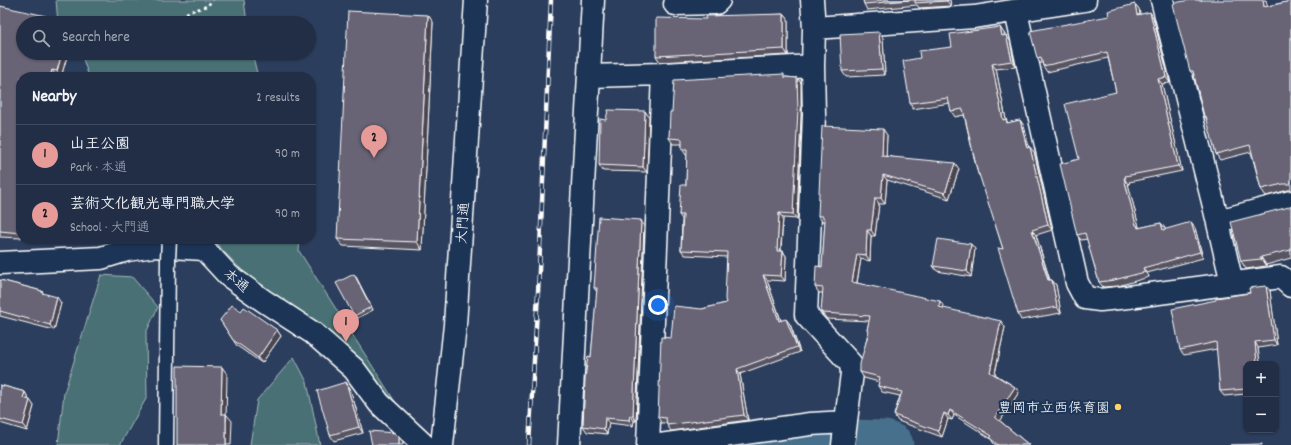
<!DOCTYPE html>
<html lang="en">
<head>
<meta charset="utf-8">
<style>
  :root { --surface:#212e46; --page:#2d3a51; --text:#f1f3f6; --muted:#a2a8b3; --line:#3e4a5f; --accent:#e69b98 }
  body { margin:0; font-family:Dekko,"Klee One",sans-serif; background:var(--page); color:var(--text) }
  .controls { position:absolute; right:12px; bottom:12px; display:grid; overflow:hidden; border-radius:8px; box-shadow:0 1px 3px #0004 }
  .controls button { width:36px; height:36px; display:grid; place-items:center; padding:0; border:0; border-bottom:1px solid var(--line); background:var(--surface); color:var(--text); font:20px sans-serif }
  .you { position:absolute; left:658px; top:305px; width:14px; height:14px; margin:-10px; border:3px solid #fff; border-radius:50%; background:#1a73e8; box-shadow:0 0 0 6px #1a73e833 }
  .badge { display:grid; place-items:center; width:26px; height:26px; border-radius:50%; background:var(--accent); color:#111; font-size:13px; font-weight:700 }
  .pin { position:absolute; translate:-50% -33px; filter:drop-shadow(0 1px 2px #0008) }
  .pin::after { content:''; position:absolute; top:21px; width:14px; height:12px; background:inherit; clip-path:polygon(0 0,100% 0,50% 100%) }
  .list { margin:0; padding:0; list-style:none }
  h2 { display:flex; justify-content:space-between; align-items:center; height:52px; margin:0; padding:0 16px; font-size:17px }
  h2 small { font-size:13px; font-weight:400; color:var(--muted) }
  .list li { display:grid; grid-template-columns:26px 1fr auto; gap:12px; align-items:center; box-sizing:border-box; height:60px; padding:0 16px; border-top:1px solid var(--line) }
  .list b { display:block; font-size:15px; white-space:nowrap }
  .list p { margin:0; font-size:13px; white-space:nowrap; color:var(--muted) }
  .list em { font-size:13px; font-style:normal; color:var(--muted) }
  .icon { flex:none; width:22px; height:22px; fill:none; stroke:currentColor; stroke-width:2; stroke-linecap:round; stroke-linejoin:round }
  .map { position:relative; flex:none; width:1291px; height:445px; overflow:hidden }
  .search { position:absolute; background:var(--surface); box-shadow:0 1px 3px #0004; left:16px; top:16px; width:300px; height:44px; display:flex; align-items:center; gap:10px; box-sizing:border-box; padding:0 14px; border-radius:22px; color:var(--muted); font-size:15px }
  .panel { position:absolute; background:var(--surface); box-shadow:0 1px 3px #0004; left:16px; top:72px; width:300px; height:172px; border-radius:16px }
  .map>svg:first-child { display:block }
</style>
</head>
<body>
<div class="map">
<svg width="1291" height="445" viewBox="0 0 1291 445">
  <rect width="100%" height="100%" fill="#2c3e5d"/>
  <filter id="ink" filterUnits="userSpaceOnUse"><feTurbulence type="fractalNoise" baseFrequency=".025" numOctaves="2"/><feDisplacementMap in="SourceGraphic" scale="8" xChannelSelector="R" yChannelSelector="G"/><feConvolveMatrix kernelMatrix="1 2 1 2 8 2 1 2 1" color-interpolation-filters="sRGB"/></filter>
  <g filter="url(#ink)">
    <path fill="#487175" stroke="#a4b8ba" d="M56,0H244L247,23H58Z
      M81,53H252L258,77H89Z
      M212,239H300L299,251L403,414L252,281Z
      M101,275L132,277L158,307L146,333L147,397L120,445H58L64,393Z
      M294,357L307,382L320,445H250L257,400Z"/>
    <g fill="none" stroke-linecap="round" stroke-linejoin="round">
      <path stroke="#466f8d" stroke-width="43" d="M761,445L820,440L885,442L892,445"/>
      <g stroke="#fff" stroke-width="17">
        <path id="service" d="M166,445L168,260"/>
      </g>
      <g stroke="#fff" stroke-width="25">
        <path id="minor" d="M812,0L814,28
          M1162,0L1214,206L1232,283
          M675,4L716,3L719,0
          M1016,12L1077,283L1085,298L1100,300L1128,297L1281,277L1291,286
          M663,74L813,66
          M589,76L663,74L648,445
          M1218,221L1291,202
          M0,263L101,258L127,250L154,246L204,249L229,276L264,301L313,333L354,369L379,403L424,445
          M569,445L593,0
          M660,445L810,424L846,422
          M843,445L852,373L851,364L806,315L814,115L813,66L814,28L974,17L1085,0"/>
      </g>
      <g stroke="#fff" stroke-width="25">
        <path id="tertiary" d="M442,445L455,325L476,0"/>
      </g>
      <path stroke="#fff" stroke-width="2.5" stroke-dasharray="3 3" stroke-linecap="butt" d="M186,13L207,6L213,0"/>
      <use href="#service" stroke="#1d3557" stroke-width="14"/>
      <use href="#minor" stroke="#1d3557" stroke-width="22"/>
      <use href="#tertiary" stroke="#1d3557" stroke-width="22"/>
      <g stroke="#fff" stroke-width="4.5">
        <path id="rail" d="M529,445L538,293L551,0"/>
      </g>
      <use href="#rail" stroke="#1d3557" stroke-width="3" stroke-dasharray="9" stroke-linecap="butt"/>
      <g stroke="#fff" stroke-width="17" stroke-linecap="butt">
        <path id="service-bridge" d="M168,260L169,239"/>
      </g>
      <use href="#service-bridge" stroke="#1d3557" stroke-width="14"/>
    </g>
    <path fill="#595564" stroke="#fff" d="M863,0H950L951,6L919,8L917,5L867,10L864,4Z
      M1200,1L1267,6L1291,1V190H1288L1266,196L1261,189L1251,152L1220,160L1216,154L1208,121L1204,116L1195,77L1190,71Z
      M1135,4L1139,9L1140,14L1153,17L1170,83L1162,84L1182,171L1129,182L1130,183L1128,184L1139,227V228L1161,223L1165,230L1195,228L1203,258L1147,273L1149,277L1118,286L1103,287L1099,282L1087,239L1081,240L1077,235L1079,159L1116,92L1108,58L1047,72L1043,66V63H1040L1037,58L1109,16Z
      M0,6L50,22V23H23V53H68L61,77L56,76V77H21V238L0,237Z
      M784,14L788,19V55L660,62L656,56L706,19Z
      M428,15L433,22L422,250L343,246L337,239Z
      M1004,33L1005,35L1010,41L1015,67L996,69L1006,119L1008,123L1020,120L1024,126L1029,147L1034,152L1052,230L1036,235L1050,280H1052L1056,285L1061,313L1021,320L1018,314L1003,249L981,178L978,174L964,115L955,117L951,111L950,103L913,109L910,103L920,58L952,47Z
      M883,38L885,75L846,77L842,71Z
      M786,77L797,78L801,83V115L797,219L783,218L781,251H783L786,256L785,281L767,280L781,320L790,324L800,352L740,374L748,420L671,431L667,425V423H661L658,417L671,338L702,309L726,303L727,257L685,255L681,250L682,219L679,215L686,185L687,155H686L682,149V144H673L669,138L672,112Z
      M649,117L647,172L603,171L599,165Z
      M887,135L886,156L959,169L949,199L887,180L885,204H879L875,236H871L870,261L861,259L857,283L944,307V309L1005,327L995,374L1015,387L1019,392L1000,421L1029,445H995L990,438L954,415L952,420L948,419L942,437L898,421L894,415L900,396L882,392L878,386L879,382L864,378L860,372L868,332L867,330L869,321L827,319L821,312L823,293H819L815,287L822,267L825,221H822L818,216Z
      M1291,205V258L1266,265V266L1246,269L1241,261L1289,207Z
      M644,226L636,421H634L633,426L609,423L607,434L587,432L583,426L591,357L597,292L594,288Z
      M30,239H44V240Z
      M975,249L971,277L937,271L933,266Z
      M356,277L373,310L356,319L354,316Z
      M0,280L42,291L44,294L61,303L54,330L0,316Z
      M1270,291L1277,345L1258,348L1260,364H1246V394L1224,396L1220,391L1217,349L1184,355L1180,350Z
      M241,311L277,330L281,336L262,363L237,346L220,320Z
      M346,382L350,388L363,433L334,441L330,435Z
      M0,385L25,392L28,398V399L34,406L27,431L0,423Z"/>
    <path fill="#484551" stroke="#fff" d="M947,0H950L951,6L947,1Z
      M1263,0H1266L1269,13L1264,7Z
      M1135,4L1139,9L1141,20L1137,15Z
      M1150,12L1153,17L1170,83L1166,77Z
      M784,14L788,19V55L784,49Z
      M428,15L433,22L422,250L417,242Z
      M46,16L50,22V23H44Z
      M1000,27L1004,33L1005,41L1002,36Z
      M879,32L883,38L885,75L882,69Z
      M1006,35L1010,41L1015,67L1012,61Z
      M62,53H68L61,77L57,71Z
      M992,64L996,69L1007,125L1003,120Z
      M52,70L56,76V77H50Z
      M797,78L801,83V115L797,219L793,214Z
      M1158,79L1162,84L1182,171L1178,166Z
      M645,111L649,117L647,172L643,167Z
      M1020,120L1024,126L1030,153L1027,148Z
      M883,129L887,135L886,161L882,156Z
      M1030,147L1034,152L1052,230L1048,225Z
      M955,163L959,169L949,199L945,193Z
      M883,175L887,180L885,204L881,198Z
      M1124,178L1128,184L1139,227L1141,230L1136,225Z
      M875,198L879,204L875,236L871,230Z
      M779,213L783,218L780,256L777,251Z
      M641,220L644,226L636,421L633,416Z
      M1191,222L1195,228L1203,258L1200,252Z
      M1161,223L1165,228L1167,236L1163,230Z
      M867,230L871,236L870,261L866,255Z
      M1032,230L1036,235L1051,286L1048,280Z
      M971,244L975,249L971,277L967,271Z
      M783,251L786,256L785,281L781,276Z
      M857,254L861,259L856,287L852,282Z
      M1261,257L1266,265V266L1261,259Z
      M1143,268L1147,273L1149,277L1145,272Z
      M354,274L356,277L373,310L371,307Z
      M763,275L767,280L783,327L779,321Z
      M1052,280L1056,285L1061,313L1057,307Z
      M1266,286L1270,291L1277,345L1274,340Z
      M57,297L61,303L54,330L50,325Z
      M940,301L944,307L943,313L939,307Z
      M786,319L790,324L800,352L797,347Z
      M1001,321L1005,327L994,377L990,372Z
      M277,330L281,336L262,363L258,358Z
      M1255,342L1258,348L1260,364H1257Z
      M222,367L227,374L226,421L221,414Z
      M737,369L740,374L748,420L744,415Z
      M346,382L350,388L363,433L359,427Z
      M1015,387L1019,392L999,423L995,417Z
      M25,392L28,398L27,404L23,398Z
      M30,400L34,406L27,431L23,425Z
      M950,410L954,415L952,420L948,415Z
      M944,413L948,419L942,437L938,431Z
      M226,414L232,421L231,445H226Z
      M630,415L634,421L633,426L629,420Z
      M605,418L609,423L607,434L604,429Z
      M399,437L403,442V445H399Z"/>
    <path fill="#676374" stroke="#fff" d="M863,0H910L864,4Z
      M915,0H947V1L915,3Z
      M1190,0H1199V1L1203,0H1263L1264,7L1291,1V182H1290V184H1283L1261,189L1250,145L1216,154L1206,116H1204L1193,71H1190L1173,5L1174,3Z
      M1135,4L1137,15L1150,12L1166,77L1158,79L1178,166L1125,176L1126,178H1124L1136,225H1137L1138,228L1161,223L1163,230L1191,222L1200,252L1143,268L1145,272L1114,280L1099,282L1085,233L1077,235L1060,164L1079,159L1065,104L1116,92L1107,52L1043,66L1041,57L1037,58L1030,31L1109,16L1108,11Z
      M0,6L46,16L44,23H23V53H62L57,71L52,70L50,77H21V233L0,231Z
      M348,11L428,15L417,242L337,239Z
      M784,14V49L656,56V18L706,19V16Z
      M1000,27L1002,36L1006,35L1012,61L992,64L1003,120L1006,119L1007,123L1020,120L1027,148L1030,147L1048,225L1032,230L1048,280H1052L1057,307L1018,314L998,248L1003,249L979,174H978L963,109L951,111L948,98L910,103L903,61L920,58L919,51L952,47L950,34Z
      M879,32L882,69L842,71L840,34Z
      M784,74V77L797,78L798,109L793,214L779,213L777,251H783L781,276L763,275L779,321L786,319L797,347L737,369L744,415L667,425L666,418L658,417L661,337L671,338L674,306L702,309L726,303L725,299L727,252L681,250L683,215H679L681,185H686L687,149H682V139L669,138L670,112H672L674,80Z
      M608,110L645,111L643,167L599,165L600,119L606,120Z
      M822,126L883,129L882,156L955,163L945,193L883,175L881,198H875L871,230H867L866,255L857,254L852,282L940,301L939,307L1001,321L990,372L1015,387L995,417L1029,445H998L990,438L992,436L950,410L948,415L944,413L938,431L894,415L902,392L878,386L880,377L860,372V364L869,331L867,330L870,316L823,313L821,312L823,288L815,287L816,266L822,267L825,219L823,218V216H818Z
      M1291,205V250L1261,257V259L1241,261L1231,222L1289,207Z
      M599,217L641,220L633,416L630,415L629,420L605,418L604,429L583,426L585,379L588,356L591,357L597,288H594Z
      M938,239L971,244L967,271L933,266Z
      M354,274L371,307L354,316L336,283Z
      M0,280L42,291V293L57,297L50,325L0,311Z
      M1266,286L1274,340L1255,342L1257,364H1246V389L1220,391L1216,342L1180,350L1172,309L1216,300V298L1250,293L1249,288Z
      M232,305L241,311L244,307L277,330L258,358L233,340L220,320Z
      M177,366L222,367L221,414H226V445H177Z
      M346,382L359,427L330,435L317,391Z
      M0,385L25,392L23,398L30,400L23,425L0,419Z
      M369,431L395,433L399,437V445H372Z
      M1262,444V445H1230Z"/>
  </g>
  <circle fill="#ffd166" stroke="#1d3557" stroke-width="1.5" cx="1118" cy="407" r="4"/>
  <g text-anchor="middle" stroke-width="4" stroke-linejoin="round" paint-order="stroke">
    <g font-size="14" fill="#fff" stroke="#1d3557">
      <text transform="translate(462 223) rotate(-86)" y="5">大門通</text>
      <text transform="translate(237 280) rotate(39)" y="5">本通</text>
    </g>
    <g font-size="14" fill="#fff" stroke="#1d3557" text-anchor="end">
      <text x="1110" y="412">豊岡市立西保育園</text>
    </g>
  </g>
</svg>
<div class="controls">
<button>+</button>
<button>−</button>
</div>
<div class="you"></div>
<div class="pin badge" style="left:346px;top:342px">1</div>
<div class="pin badge" style="left:374px;top:158px">2</div>
<div class="search"><svg class="icon" aria-label="search" viewBox="0 0 24 24"><circle cx="10" cy="10" r="6"/><path d="M15 15l6 6"/></svg>Search here</div>
<section class="panel">
<h2>Nearby<small>2 results</small></h2>
<ul class="list">
<li><span class="badge">1</span><div><b>山王公園</b><p>Park · 本通</p></div><em>90 m</em></li>
<li><span class="badge">2</span><div><b>芸術文化観光専門職大学</b><p>School · 大門通</p></div><em>90 m</em></li>
</ul>
</section>
</div>
</body>
</html>
